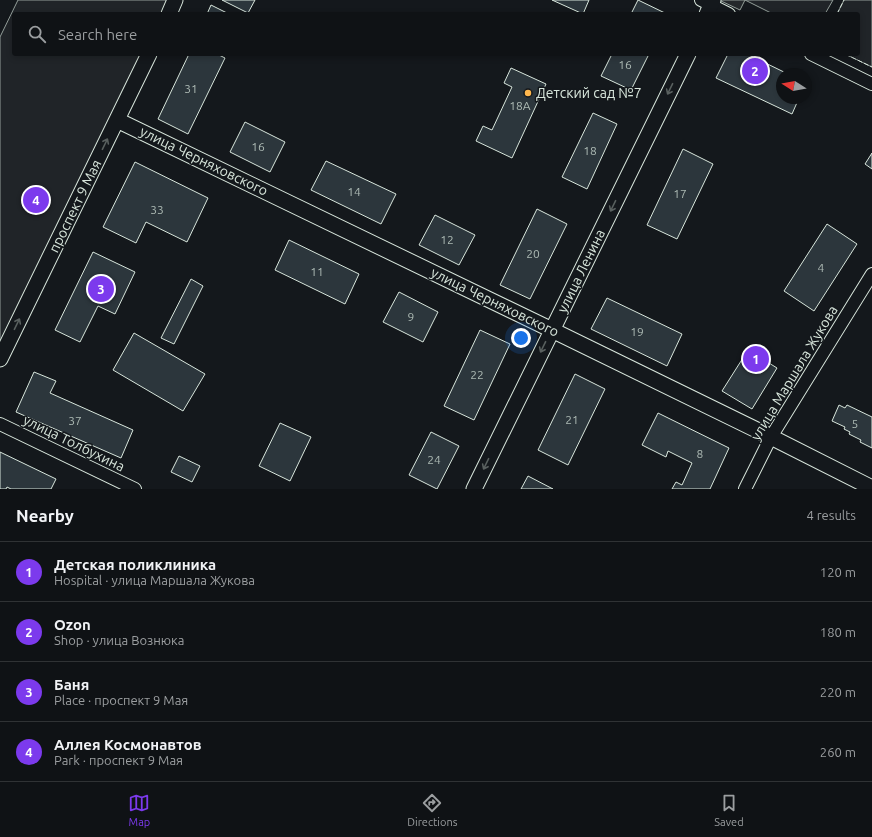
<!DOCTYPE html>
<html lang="en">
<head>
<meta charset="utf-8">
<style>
  :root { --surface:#0f1215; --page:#1d2022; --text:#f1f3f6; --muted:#9b9ea0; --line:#2f3234; --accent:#7c3aed }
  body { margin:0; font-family:Ubuntu,sans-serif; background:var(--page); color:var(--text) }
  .compass { position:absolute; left:776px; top:68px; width:36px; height:36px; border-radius:50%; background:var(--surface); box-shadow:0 2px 6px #0003; rotate:281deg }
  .you { position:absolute; left:521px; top:338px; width:14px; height:14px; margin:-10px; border:3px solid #fff; border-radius:50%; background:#1a73e8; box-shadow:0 0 0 6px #1a73e833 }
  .badge { display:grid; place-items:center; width:26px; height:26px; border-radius:50%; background:var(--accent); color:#fff; font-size:13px; font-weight:700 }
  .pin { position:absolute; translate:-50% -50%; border:2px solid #fff; box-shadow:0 1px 4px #0006 }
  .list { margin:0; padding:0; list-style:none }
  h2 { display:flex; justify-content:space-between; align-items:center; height:52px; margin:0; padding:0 16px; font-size:17px }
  h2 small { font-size:13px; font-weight:400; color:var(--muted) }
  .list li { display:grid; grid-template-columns:26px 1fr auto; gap:12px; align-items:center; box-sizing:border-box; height:60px; padding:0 16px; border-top:1px solid var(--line) }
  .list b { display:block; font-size:15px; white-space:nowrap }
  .list p { margin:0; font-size:13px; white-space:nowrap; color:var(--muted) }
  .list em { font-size:13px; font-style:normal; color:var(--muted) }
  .icon { flex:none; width:22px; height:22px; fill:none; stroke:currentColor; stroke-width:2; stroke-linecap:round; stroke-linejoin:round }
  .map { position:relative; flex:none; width:872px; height:489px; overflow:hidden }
  .search { position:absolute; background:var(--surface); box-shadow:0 2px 6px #0003; left:12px; right:12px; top:12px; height:44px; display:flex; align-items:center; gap:10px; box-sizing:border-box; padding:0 14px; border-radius:4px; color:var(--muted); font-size:15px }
  .sheet { height:292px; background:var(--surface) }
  nav { display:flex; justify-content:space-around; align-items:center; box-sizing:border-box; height:56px; border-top:1px solid var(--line); background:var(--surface); font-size:11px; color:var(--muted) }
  nav a { display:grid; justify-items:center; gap:2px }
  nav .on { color:var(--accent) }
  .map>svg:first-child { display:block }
</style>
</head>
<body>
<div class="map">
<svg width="872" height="489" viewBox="0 0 872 489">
  <rect width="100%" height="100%" fill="#14181c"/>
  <path fill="#202428" stroke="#939e99" d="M18,0H169L162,14H14V54H143L0,346V37Z
    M745,0H833L825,14H773Z
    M844,0H872V67L845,54H858V14H837Z"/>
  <path fill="#24282b" stroke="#939e99" d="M719,0H745L740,10Z"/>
  <path fill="#2c363c" stroke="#d8e6dc" d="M222,0H255L248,13Z
    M552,0H589L583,14Z
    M638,0L667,14H631Z
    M211,5L227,13V14H207Z
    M189,54H217L225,58L188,134L158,119Z
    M612,54H649L631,90L601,76Z
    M728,54H747L788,74H782V98H799L792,114L716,78Z
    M511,68L546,84L512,158L476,141L483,126L492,130L512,87L504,83Z
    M593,113L617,124L587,189L562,177Z
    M245,122L285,142L270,172L230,152Z
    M683,149L713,164L677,239L647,225Z
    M872,153V169L865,164Z
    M326,161L396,194L381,224L311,190Z
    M135,162L208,198L187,242L146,222L136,243L103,227Z
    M537,209L567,224L530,299L500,285Z
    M435,215L475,235L459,265L419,245Z
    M827,224L857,244L814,311L784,291Z
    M289,240L359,274L345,304L275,270Z
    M93,252L135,272L115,314L98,306L80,342L55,330Z
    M191,279L203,286L174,344L161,338Z
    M399,292L438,312L423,342L383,322Z
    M607,298L682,334L667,366L591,329Z
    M480,330L510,344L474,420L444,406Z
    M134,333L205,374L183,411L113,370Z
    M748,350L777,368L752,409L722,391Z
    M34,372L56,381L50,393L133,430L121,458L16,412Z
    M575,374L605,389L568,465L538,450Z
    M839,405L845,408L847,405L872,417V448L860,442L861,440L849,434L850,432L844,429L845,427L832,421Z
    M658,413L729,448L710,489H672L676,482L682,485L692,463L668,451L666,457L642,445Z
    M280,423L311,437L290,481L259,466Z
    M431,432L459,446L437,489L409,475Z
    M0,452L56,479L51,489H11L7,487L6,489H0Z
    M179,456L200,466L192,482L171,472Z
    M528,476L553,489H521Z"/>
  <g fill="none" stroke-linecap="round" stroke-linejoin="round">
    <g stroke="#d8e6dc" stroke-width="14">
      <path id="minor" d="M701,0L729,14
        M811,54L872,84
        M0,424L135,489
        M745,489L771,437L872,274"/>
    </g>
    <g stroke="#d8e6dc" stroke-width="17">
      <path id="tertiary" d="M169,14L175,0
        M707,14L713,0
        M117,120L552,330L771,437L872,488
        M0,359L149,54
        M474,489L688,54"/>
    </g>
    <use href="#minor" stroke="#14181c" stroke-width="12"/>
    <use href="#tertiary" stroke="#14181c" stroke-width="15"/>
    <path stroke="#d8e6dc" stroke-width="1" stroke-dasharray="5 2" stroke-linecap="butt" d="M837,14L844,0
      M845,54L872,67"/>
  </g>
  <defs><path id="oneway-shaft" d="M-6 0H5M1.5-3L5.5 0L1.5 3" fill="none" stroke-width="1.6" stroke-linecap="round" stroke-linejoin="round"/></defs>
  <g stroke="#59605f">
    <use href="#oneway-shaft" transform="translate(670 89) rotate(116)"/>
    <use href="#oneway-shaft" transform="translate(105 144) rotate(-64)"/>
    <use href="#oneway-shaft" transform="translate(613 206) rotate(116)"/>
    <use href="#oneway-shaft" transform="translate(17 324) rotate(-64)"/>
    <use href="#oneway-shaft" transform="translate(543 347) rotate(116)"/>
    <use href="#oneway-shaft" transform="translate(486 464) rotate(116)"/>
  </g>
  <circle fill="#ffb74d" stroke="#14181c" stroke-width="1.5" cx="528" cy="93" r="4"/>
  <g text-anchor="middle" stroke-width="3" stroke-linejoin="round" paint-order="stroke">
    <g font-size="12" fill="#adbab4">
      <text x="625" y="69">16</text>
      <text x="191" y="93">31</text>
      <text x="520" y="110">18А</text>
      <text x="258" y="151">16</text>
      <text x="590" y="155">18</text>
      <text x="354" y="196">14</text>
      <text x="680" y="198">17</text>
      <text x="157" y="214">33</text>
      <text x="447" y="244">12</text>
      <text x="533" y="258">20</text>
      <text x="821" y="272">4</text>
      <text x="317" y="276">11</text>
      <text x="411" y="321">9</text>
      <text x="637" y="336">19</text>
      <text x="477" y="379">22</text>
      <text x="572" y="424">21</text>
      <text x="75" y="425">37</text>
      <text x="855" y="428">5</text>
      <text x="700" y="458">8</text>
      <text x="434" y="464">24</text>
    </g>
    <g font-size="14" fill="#d8e6dc" stroke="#14181c" text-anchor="start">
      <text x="536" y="98">Детский сад №7</text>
    </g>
    <g font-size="14" fill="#d8e6dc" stroke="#14181c">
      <text transform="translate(204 161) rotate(26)" y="5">улица Черняховского</text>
      <text transform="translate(75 206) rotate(-64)" y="5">проспект 9 Мая</text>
      <text transform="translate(581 271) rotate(-64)" y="5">улица Ленина</text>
      <text transform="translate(495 302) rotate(26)" y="5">улица Черняховского</text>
      <text transform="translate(794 373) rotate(-59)" y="5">улица Маршала Жукова</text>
      <text transform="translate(74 443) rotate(26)" y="5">улица Толбухина</text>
    </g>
  </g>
</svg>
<svg class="compass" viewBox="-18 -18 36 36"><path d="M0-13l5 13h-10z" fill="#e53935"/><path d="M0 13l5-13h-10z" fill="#9b9ea0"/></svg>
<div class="you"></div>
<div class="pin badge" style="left:756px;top:359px">1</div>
<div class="pin badge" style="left:755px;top:71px">2</div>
<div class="pin badge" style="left:101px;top:289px">3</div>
<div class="pin badge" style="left:36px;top:200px">4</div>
<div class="search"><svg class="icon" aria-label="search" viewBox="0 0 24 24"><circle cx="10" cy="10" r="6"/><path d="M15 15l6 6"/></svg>Search here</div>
</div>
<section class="sheet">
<h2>Nearby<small>4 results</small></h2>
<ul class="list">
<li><span class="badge">1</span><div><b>Детская поликлиника</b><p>Hospital · улица Маршала Жукова</p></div><em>120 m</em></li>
<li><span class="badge">2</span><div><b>Ozon</b><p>Shop · улица Вознюка</p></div><em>180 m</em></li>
<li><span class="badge">3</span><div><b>Баня</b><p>Place · проспект 9 Мая</p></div><em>220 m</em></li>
<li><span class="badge">4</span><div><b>Аллея Космонавтов</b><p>Park · проспект 9 Мая</p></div><em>260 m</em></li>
</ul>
</section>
<nav>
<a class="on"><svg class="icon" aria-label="map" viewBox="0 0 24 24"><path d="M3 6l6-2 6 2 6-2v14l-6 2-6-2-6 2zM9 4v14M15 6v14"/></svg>Map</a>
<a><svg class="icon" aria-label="directions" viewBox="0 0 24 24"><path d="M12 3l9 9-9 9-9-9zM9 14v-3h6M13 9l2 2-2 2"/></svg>Directions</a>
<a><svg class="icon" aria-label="saved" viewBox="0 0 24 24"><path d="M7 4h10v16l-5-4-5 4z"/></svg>Saved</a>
</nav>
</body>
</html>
